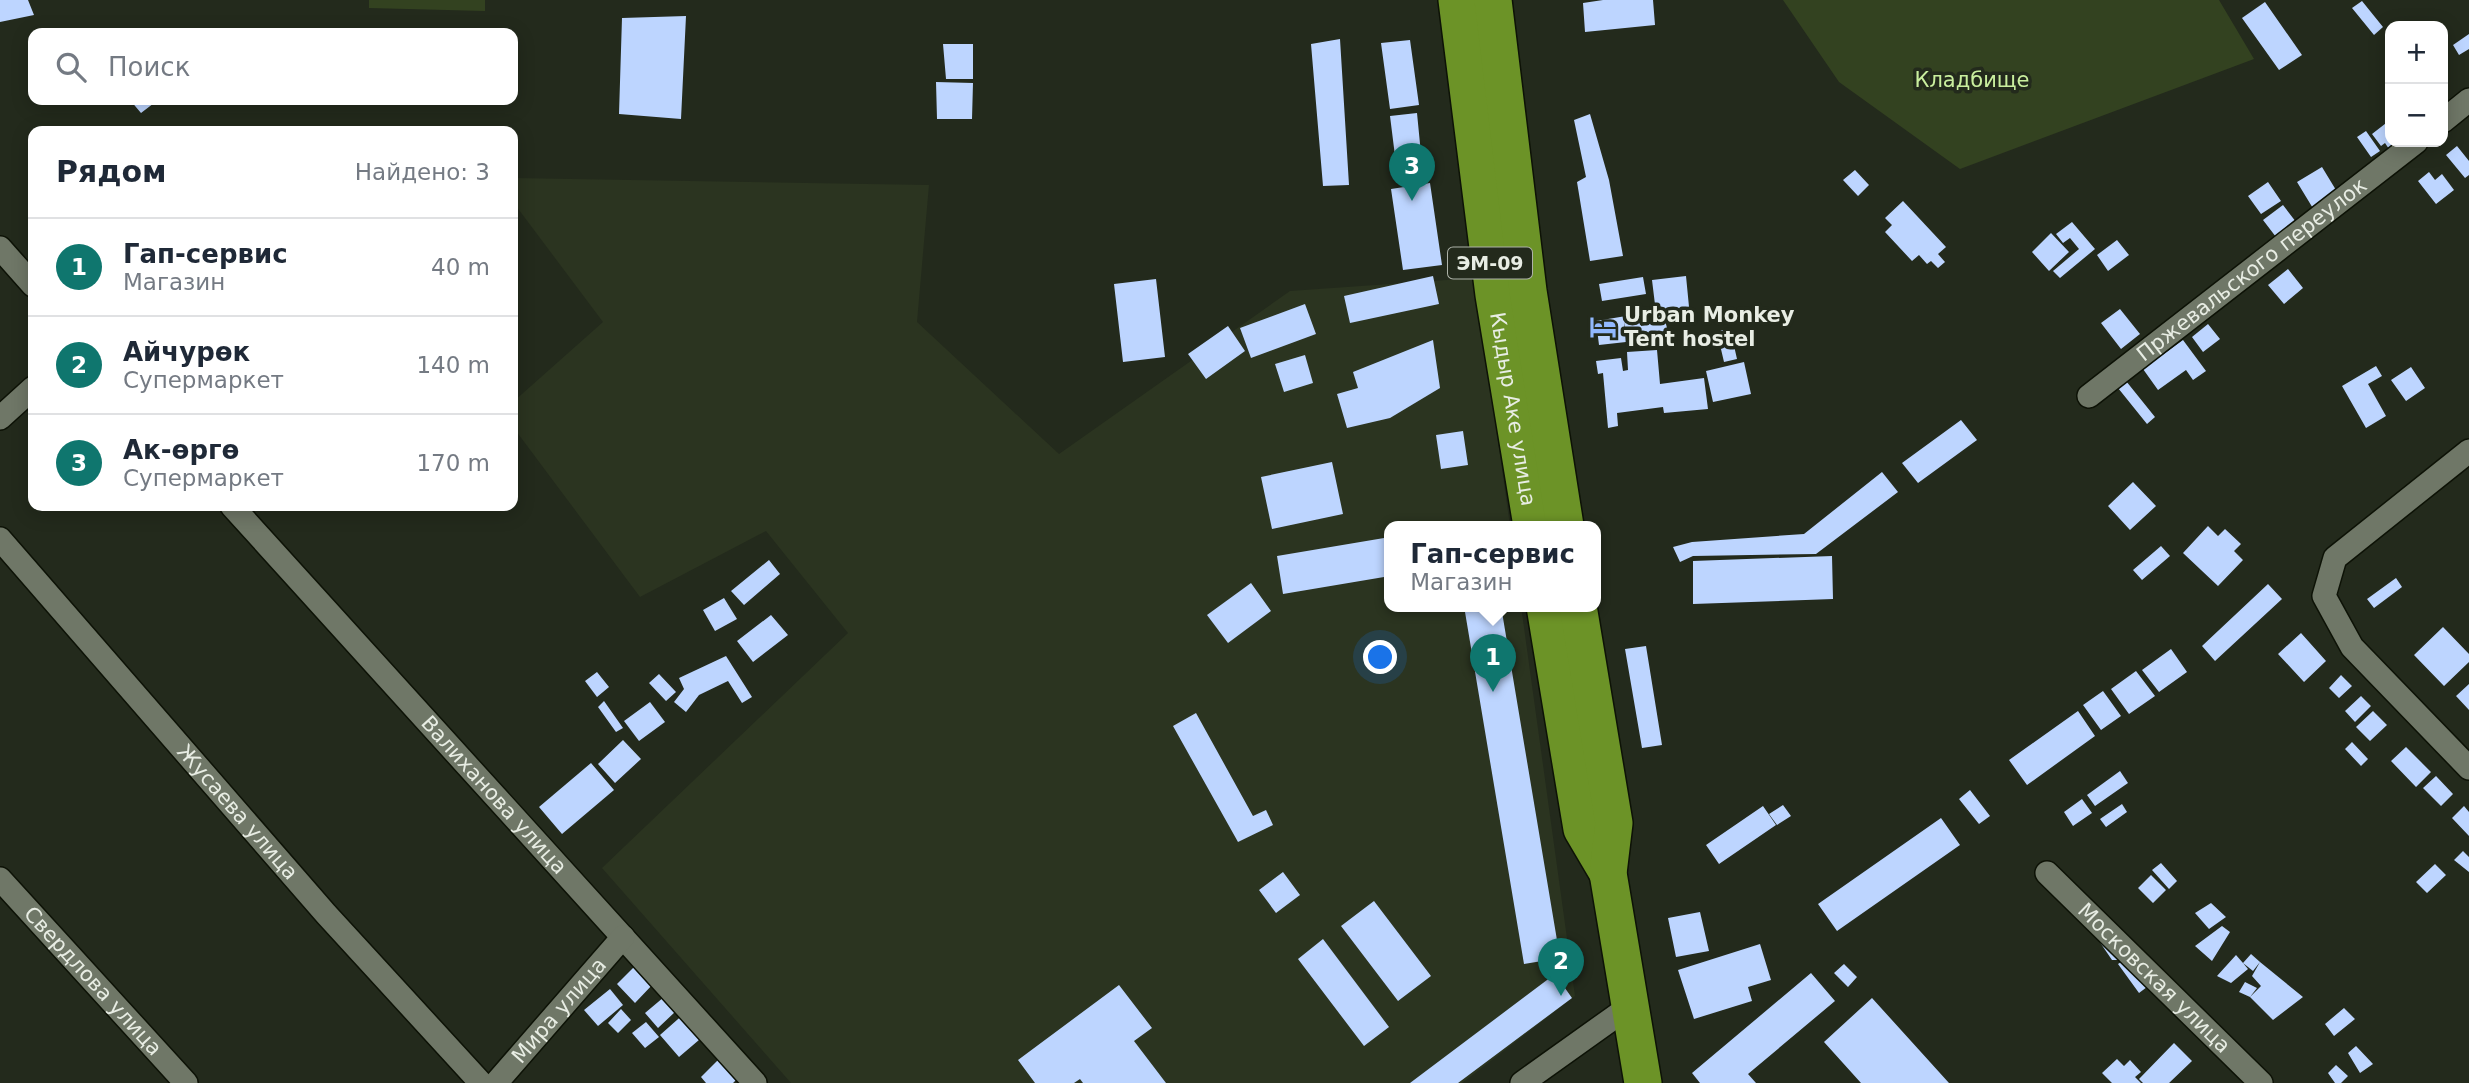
<!DOCTYPE html>
<html lang="ru">
<head>
<meta charset="utf-8">
<style>
  :root { --surface:#fff; --page:#f6f6f7; --text:#1f2937; --muted:#747a83; --line:#e0e1e3; --accent:#0f766e }
  body { margin:0; font-family:"DejaVu Sans",sans-serif; background:var(--page); color:var(--text) }
  .controls { position:absolute; right:21px; top:21px; display:grid; overflow:hidden; border-radius:14px; box-shadow:0 4px 18px #0003 }
  .controls button { width:63px; height:63px; display:grid; place-items:center; padding:0; border:0; border-bottom:2px solid var(--line); background:var(--surface); color:var(--text); font:35px sans-serif }
  .you { position:absolute; left:1381px; top:658px; width:24px; height:24px; margin:-18px; border:5px solid #fff; border-radius:50%; background:#1a73e8; box-shadow:0 0 0 10px #1a73e833 }
  .badge { display:grid; place-items:center; width:46px; height:46px; border-radius:50%; background:var(--accent); color:#fff; font-size:23px; font-weight:700 }
  .pin { position:absolute; translate:-50% -58px; filter:drop-shadow(0 2px 4px #0008) }
  .pin::after { content:''; position:absolute; top:37px; width:24px; height:21px; background:inherit; clip-path:polygon(0 0,100% 0,50% 100%) }
  .popup { position:absolute; left:1384px; top:521px; width:217px; height:91px; box-sizing:border-box; display:grid; place-content:center; border-radius:14px; background:var(--surface); filter:drop-shadow(0 2px 5px #0005); font-size:23px; white-space:nowrap; color:var(--muted) }
  .popup b { font-size:26px; color:var(--text) }
  .popup::after { content:''; position:absolute; left:50%; top:100%; margin-left:-14px; border:14px solid transparent; border-top-color:var(--surface) }
  .list { margin:0; padding:0; list-style:none }
  h2 { display:flex; justify-content:space-between; align-items:center; height:91px; margin:0; padding:0 28px; font-size:30px }
  h2 small { font-size:23px; font-weight:400; color:var(--muted) }
  .list li { display:grid; grid-template-columns:46px 1fr auto; gap:21px; align-items:center; box-sizing:border-box; height:98px; padding:0 28px; border-top:2px solid var(--line) }
  .list b { display:block; font-size:26px; white-space:nowrap }
  .list p { margin:0; font-size:23px; white-space:nowrap; color:var(--muted) }
  .list em { font-size:23px; font-style:normal; color:var(--muted) }
  .icon { flex:none; width:38px; height:38px; fill:none; stroke:currentColor; stroke-width:2; stroke-linecap:round; stroke-linejoin:round }
  .map { position:relative; flex:none; width:2469px; height:1083px; overflow:hidden }
  .search { position:absolute; background:var(--surface); box-shadow:0 4px 18px #0003; left:28px; top:28px; width:490px; height:77px; display:flex; align-items:center; gap:18px; box-sizing:border-box; padding:0 24px; border-radius:14px; color:var(--muted); font-size:26px }
  .panel { position:absolute; background:var(--surface); box-shadow:0 4px 18px #0003; left:28px; top:126px; width:490px; height:385px; border-radius:14px }
  .map>svg:first-child { display:block }
</style>
</head>
<body>
<div class="map">
<svg width="2469" height="1083" viewBox="0 0 2469 1083">
  <rect width="100%" height="100%" fill="#232a1c"/>
  <path fill="#2b3420" d="M513,178L929,185L917,322L1059,454L1290,291L1475,278L1510,526H1390V606H1521L1575,996L1462,1083H791L602,868L848,633L766,531L640,597L513,427V402L603,322L513,202Z"/>
  <path fill="#334220" d="M369,0H485V11L369,8Z
    M1783,0H2219L2254,59L1960,169L1839,82Z"/>
  <path fill="#bdd5ff" d="M0,0H28L34,15L0,22Z
    M1603,0H1653L1655,25L1585,32L1583,3Z
    M2362,1L2383,27L2374,35L2352,8Z
    M2265,2L2302,55L2279,70L2242,18Z
    M686,16L681,119L619,114L622,18Z
    M2469,34V49L2459,55L2453,45Z
    M1340,39L1349,185L1323,186L1311,44Z
    M1410,40L1419,105L1390,109L1381,43Z
    M943,44H973V79H946Z
    M936,82L973,83L972,119H937Z
    M130,100H158L141,113Z
    M1417,113L1421,154L1395,156L1390,116Z
    M1590,114L1609,180L1623,256L1590,261L1577,182L1586,177L1574,120Z
    M2390,120V142H2404L2391,152L2385,143L2381,146L2372,134Z
    M2366,131L2380,151L2371,157L2357,137Z
    M2457,146L2469,161V175L2465,178L2446,155Z
    M2322,167L2339,195L2314,210L2297,182Z
    M1855,170L1869,185L1858,196L1843,180Z
    M2429,172L2435,180L2442,174L2454,190L2436,204L2418,181Z
    M2268,182L2281,201L2261,214L2248,196Z
    M1430,183L1442,265L1403,270L1391,189Z
    M1903,201L1946,247L1938,254L1945,262L1938,268L1931,261L1927,264L1919,255L1912,261L1885,232L1892,225L1885,218Z
    M2283,205L2296,222L2276,237L2263,220Z
    M2072,222L2095,249L2060,278L2053,271L2079,249L2070,238L2063,243L2056,234Z
    M2051,233L2069,252L2049,271L2032,252Z
    M2117,240L2129,255L2108,271L2097,255Z
    M2288,269L2303,288L2284,304L2268,285Z
    M1433,276L1439,304L1350,323L1344,296Z
    M1686,276L1690,317L1657,321L1652,280Z
    M1643,277L1646,294L1602,301L1599,284Z
    M1156,279L1165,357L1123,362L1114,284Z
    M1305,304L1316,334L1251,358L1240,328Z
    M2120,309L2140,334L2121,349L2101,323Z
    M1638,314L1641,326L1665,320L1668,332L1643,337L1645,343L1629,346L1624,322L1626,342L1599,345L1596,321Z
    M2208,324L2220,339L2203,352L2192,337Z
    M1228,326L1245,351L1206,379L1188,354Z
    M1730,328L1737,359L1724,362L1717,332Z
    M1433,340L1440,388L1390,418L1347,428L1337,394L1358,388L1353,372Z
    M2183,340L2206,371L2193,380L2186,370L2158,390L2143,369Z
    M1657,350L1660,384L1704,378L1708,409L1664,413L1663,407L1617,413L1618,426L1608,428L1603,373L1598,374L1596,361L1621,358L1623,371L1628,370L1627,352Z
    M1305,355L1313,383L1284,392L1275,364Z
    M1744,362L1751,394L1713,402L1706,371Z
    M2376,366L2382,376L2368,384L2386,416L2366,428L2342,386Z
    M2411,367L2425,388L2406,401L2391,380Z
    M2126,381L2155,417L2147,424L2118,388Z
    M1961,420L1977,440L1918,483L1902,463Z
    M1463,431L1468,465L1441,469L1436,435Z
    M1332,462L1343,514L1272,529L1261,477Z
    M1882,472L1898,492L1816,554L1693,556L1680,562L1673,547L1692,542L1804,534Z
    M2133,482L2156,506L2130,530L2108,506Z
    M2208,526L2218,536L2225,529L2241,544L2234,551L2243,560L2218,586L2183,553Z
    M1390,537V576L1283,594L1277,556Z
    M2161,546L2170,556L2142,580L2133,570Z
    M1832,556L1833,599L1693,604V561Z
    M769,560L780,574L744,605L731,591Z
    M2396,578L2402,587L2374,608L2367,599Z
    M1251,583L1271,611L1228,643L1207,615Z
    M2268,584L2282,599L2215,661L2202,646Z
    M724,598L737,619L715,631L703,610Z
    M1464,606H1501L1560,958L1524,964Z
    M771,615L788,635L753,662L737,641Z
    M2443,627L2469,654V662L2444,686L2414,655Z
    M2301,633L2326,661L2304,682L2278,654Z
    M1646,646L1662,745L1642,748L1625,649Z
    M2171,649L2187,672L2159,692L2142,670Z
    M726,656L752,697L742,703L728,681L699,695L686,712L674,702L684,689L679,678Z
    M2136,671L2155,696L2129,714L2111,689Z
    M597,672L609,687L597,697L585,681Z
    M659,674L676,692L666,701L649,683Z
    M2341,675L2352,686L2339,698L2329,688Z
    M2469,684V710L2456,696Z
    M2103,691L2121,716L2101,730L2083,705Z
    M2361,696L2371,706L2355,722L2345,711Z
    M604,701L623,728L616,732L598,707Z
    M650,702L665,722L639,741L624,721Z
    M2078,711L2095,736L2027,785L2009,760Z
    M2373,711L2387,725L2370,741L2356,727Z
    M1196,713L1253,816L1266,810L1273,825L1238,842L1173,726Z
    M623,740L641,759L615,783L598,764Z
    M2352,742L2368,759L2361,766L2345,749Z
    M2406,747L2431,772L2416,787L2391,761Z
    M591,763L614,790L562,834L539,807Z
    M2120,771L2128,783L2095,806L2087,795Z
    M2436,776L2453,794L2441,806L2423,788Z
    M1970,790L1990,816L1979,824L1959,799Z
    M2082,799L2092,813L2073,826L2064,812Z
    M2122,804L2127,812L2106,827L2100,819Z
    M1783,805L1791,816L1777,825L1769,814Z
    M1763,806L1776,825L1719,864L1706,845Z
    M2464,806L2469,812V836L2452,818Z
    M1941,818L1960,845L1837,931L1818,904Z
    M2463,851L2469,857V872L2454,860Z
    M2161,863L2177,881L2169,889L2152,870Z
    M2435,864L2446,875L2427,893L2416,882Z
    M1283,872L1300,895L1276,913L1259,890Z
    M2151,875L2166,890L2153,903L2138,888Z
    M1374,901L1431,976L1398,1001L1341,926Z
    M2211,903L2226,917L2209,929L2195,913Z
    M1700,912L1709,951L1676,957L1668,918Z
    M2222,926L2230,932L2212,961L2195,946Z
    M2095,935L2124,960L2147,987L2139,993L2118,964L2124,960H2112Z
    M1323,939L1389,1027L1364,1046L1298,959Z
    M1760,944L1771,980L1748,987L1752,1001L1694,1019L1678,970Z
    M2251,954L2260,962L2253,971L2243,963L2248,969L2231,983L2217,976L2236,955L2243,963Z
    M2260,962L2303,997L2273,1020L2250,997L2261,986L2252,976Z
    M1844,964L1857,977L1848,987L1834,973Z
    M636,965L654,983L635,1003L617,984Z
    M1811,973L1835,1001L1748,1074L1756,1083H1700L1692,1073Z
    M1555,974L1572,998L1458,1083H1410Z
    M2245,982L2257,988L2250,997L2239,992Z
    M1119,985L1152,1028L1134,1041L1166,1083H1083L1080,1079L1074,1083H1035L1018,1060Z
    M610,989L623,1005L598,1026L584,1010Z
    M664,997L676,1011L658,1028L645,1013Z
    M1872,998L1949,1083H1861L1824,1042Z
    M2344,1008L2355,1019L2334,1036L2325,1024Z
    M621,1009L631,1020L618,1033L608,1023Z
    M686,1012L706,1034L679,1057L660,1035Z
    M646,1022L659,1037L645,1048L632,1033Z
    M2174,1043L2192,1061L2169,1083H2143L2139,1079Z
    M2356,1046L2373,1064L2360,1073L2348,1053Z
    M719,1059L738,1078L733,1083H706L701,1077Z
    M2117,1059L2124,1066L2130,1060L2141,1072L2135,1077L2141,1083H2112L2102,1073Z
    M2336,1065L2348,1076L2341,1083H2335L2328,1073Z"/>
  <g fill="none" stroke-linecap="round" stroke-linejoin="round">
    <g stroke="#0d1206" stroke-width="26">
      <g id="minor">
        <path d="M2443,121L2469,100"/>
        <path d="M0,248L33,285"/>
        <path id="s1" d="M2089,396L2416,142"/>
        <path d="M0,418L33,388"/>
        <path d="M2469,451L2335,558L2324,596L2352,647L2469,768"/>
        <path id="s2" d="M232,506L755,1083"/>
        <path id="s3" d="M0,539L326,914L481,1083"/>
        <path id="s4" d="M2047,873L2261,1083"/>
        <path id="s5" d="M0,879L186,1083"/>
        <path id="s6" d="M496,1083L623,937"/>
        <path d="M1522,1083L1630,1006"/>
      </g>
    </g>
    <g stroke="#0d1206" stroke-width="40">
      <g id="trunk">
        <path id="s7" d="M1457,0L1494,295L1532,526"/>
        <path d="M1493,0L1528,291L1565,526"/>
        <path d="M1545,606L1582,829L1608,873"/>
        <path d="M1578,606L1614,823L1608,873L1643,1083"/>
      </g>
    </g>
    <use href="#minor" stroke="#6f7767" stroke-width="23"/>
    <use href="#trunk" stroke="#6c9327" stroke-width="37"/>
  </g>
  <defs>
    <g id="hotel-bare" transform="scale(2.1)"><path d="M-6-4.5h1.5V1H6V5H4.5V3h-9V5H-6ZM-4 0a1.8 1.8 0 1 1 3.6 0ZM.5 0V-2.5h3Q6-2.5 6 0Z" fill="#91b8fd" stroke="#232a1c" stroke-width="2.5" paint-order="stroke"/></g>
  </defs>
  <g fill-rule="evenodd">
    <use href="#hotel-bare" x="1603" y="327"/>
  </g>
  <g text-anchor="middle" stroke-width="7" stroke-linejoin="round" paint-order="stroke">
    <rect fill="#232a1c" stroke="#adb2a8" stroke-width="2" x="1448" y="247.5" width="84" height="31" rx="5"/>
    <g font-size="19" font-weight="bold" fill="#e8ede4">
      <text x="1490" y="270">ЭМ-09</text>
    </g>
    <g font-size="21" fill="#c9ee9e" stroke="#232a1c">
      <text x="1972" y="87">Кладбище</text>
    </g>
    <g font-size="21" fill="#e8ede4" stroke="#232a1c">
      <text dy="7" stroke="none"><textPath href="#s1" startOffset="206">Пржевальского переулок</textPath></text>
      <text dy="7" stroke="none"><textPath href="#s7" startOffset="413">Кыдыр Аке улица</textPath></text>
      <text dy="7" stroke="none"><textPath href="#s2" startOffset="390">Валиханова улица</textPath></text>
      <text dy="7" stroke="none"><textPath href="#s3" startOffset="362">Жусаева улица</textPath></text>
      <text dy="7" stroke="none"><textPath href="#s4" startOffset="150">Московская улица</textPath></text>
      <text dy="7" stroke="none"><textPath href="#s5" startOffset="138">Свердлова улица</textPath></text>
      <text dy="7" stroke="none"><textPath href="#s6" startOffset="96">Мира улица</textPath></text>
    </g>
    <g font-size="21" font-weight="bold" fill="#e8ede4" stroke="#232a1c" text-anchor="start">
      <text x="1624" y="322">Urban Monkey<tspan x="1624" dy="24">Tent hostel</tspan></text>
    </g>
  </g>
</svg>
<div class="controls">
<button>+</button>
<button>−</button>
</div>
<div class="you"></div>
<div class="pin badge" style="left:1493px;top:692px">1</div>
<div class="popup"><b>Гап-сервис</b>Магазин</div>
<div class="pin badge" style="left:1561px;top:996px">2</div>
<div class="pin badge" style="left:1412px;top:201px">3</div>
<div class="search"><svg class="icon" aria-label="search" viewBox="0 0 24 24"><circle cx="10" cy="10" r="6"/><path d="M15 15l6 6"/></svg>Поиск</div>
<section class="panel">
<h2>Рядом<small>Найдено: 3</small></h2>
<ul class="list">
<li><span class="badge">1</span><div><b>Гап-сервис</b><p>Магазин</p></div><em>40 m</em></li>
<li><span class="badge">2</span><div><b>Айчурөк</b><p>Супермаркет</p></div><em>140 m</em></li>
<li><span class="badge">3</span><div><b>Ак-өргө</b><p>Супермаркет</p></div><em>170 m</em></li>
</ul>
</section>
</div>
</body>
</html>
